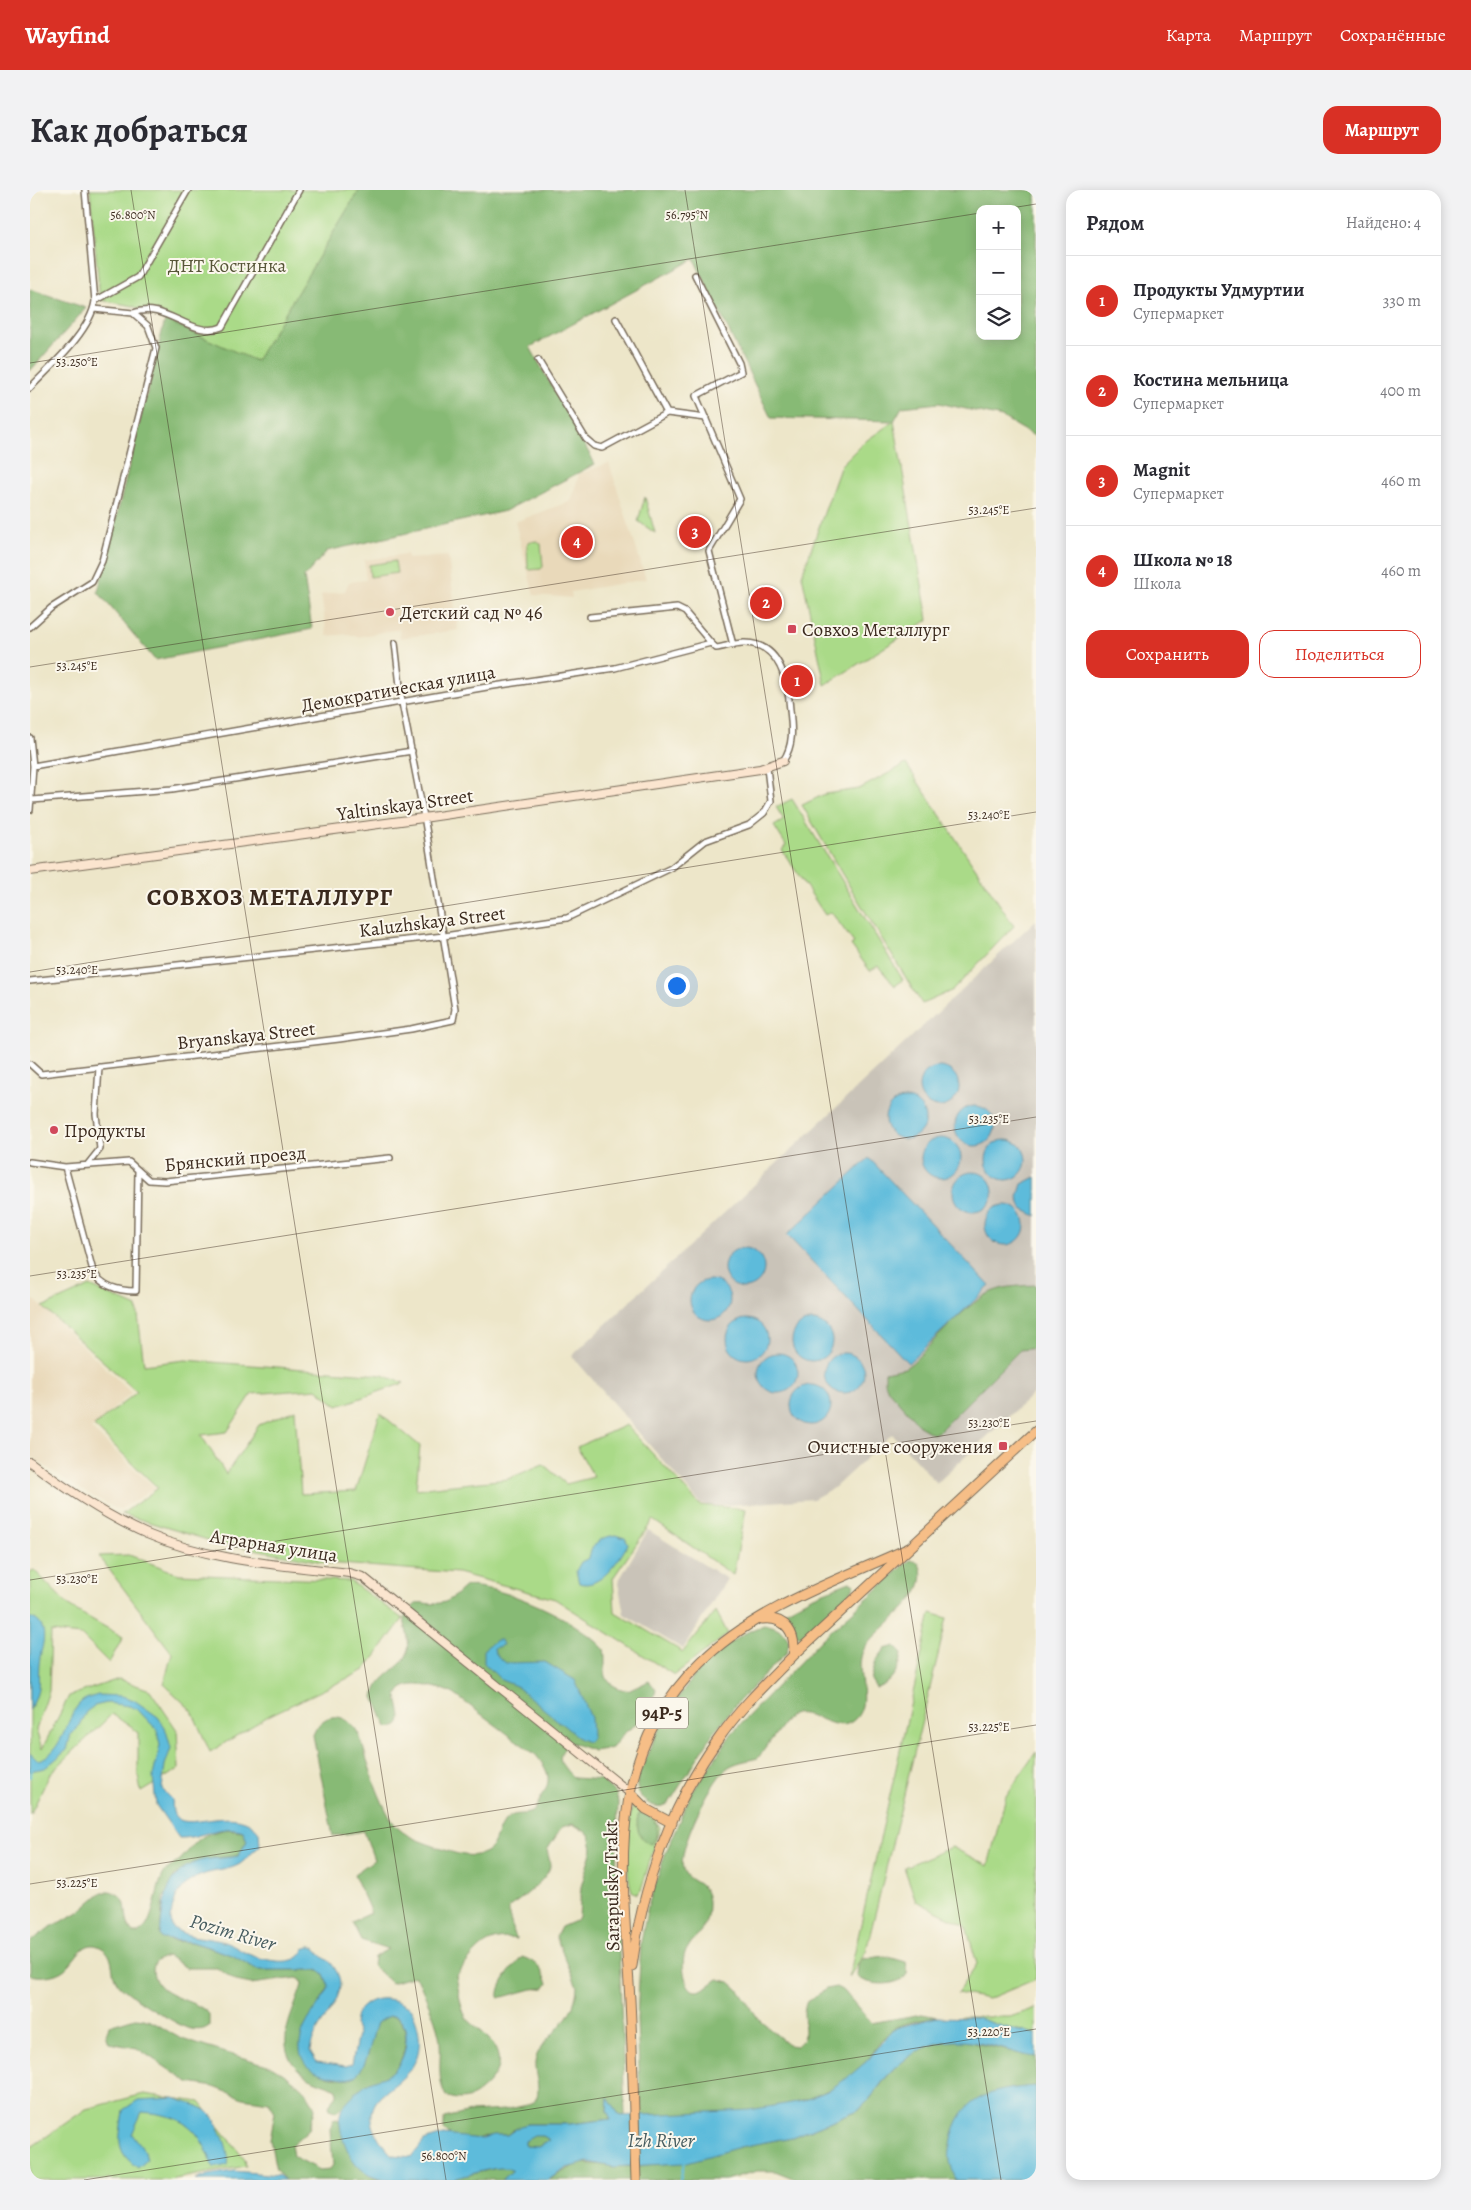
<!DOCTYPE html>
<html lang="ru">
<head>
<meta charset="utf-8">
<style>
  :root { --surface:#fff; --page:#f2f2f3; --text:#2b2b33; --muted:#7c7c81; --line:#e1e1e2; --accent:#d93025 }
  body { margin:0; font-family:Alegreya,serif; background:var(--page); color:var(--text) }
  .controls { position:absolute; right:15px; top:15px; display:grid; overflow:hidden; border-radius:10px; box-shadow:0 2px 12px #0003 }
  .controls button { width:45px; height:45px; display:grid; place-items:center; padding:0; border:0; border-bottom:1px solid var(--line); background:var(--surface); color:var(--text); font:25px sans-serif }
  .you { position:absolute; left:646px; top:795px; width:18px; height:18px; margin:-12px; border:4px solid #fff; border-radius:50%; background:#1a73e8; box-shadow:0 0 0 8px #1a73e833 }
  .badge { display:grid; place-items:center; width:32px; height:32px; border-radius:50%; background:var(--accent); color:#fff; font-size:16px; font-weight:700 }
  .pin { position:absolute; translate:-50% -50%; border:2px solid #fff; box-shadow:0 1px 5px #0006 }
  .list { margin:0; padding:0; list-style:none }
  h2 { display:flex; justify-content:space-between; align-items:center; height:65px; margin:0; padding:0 20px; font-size:21px }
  h2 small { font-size:16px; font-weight:400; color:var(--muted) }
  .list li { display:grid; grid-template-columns:32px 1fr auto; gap:15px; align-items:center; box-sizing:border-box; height:90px; padding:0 20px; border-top:1px solid var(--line) }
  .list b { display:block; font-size:19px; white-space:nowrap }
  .list p { margin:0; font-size:16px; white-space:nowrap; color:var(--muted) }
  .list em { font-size:16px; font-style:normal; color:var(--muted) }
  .actions { display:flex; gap:10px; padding:15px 20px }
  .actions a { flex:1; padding:11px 0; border:1px solid var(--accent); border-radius:15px; text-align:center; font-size:18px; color:var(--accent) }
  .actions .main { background:var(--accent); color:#fff }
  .icon { flex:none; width:28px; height:28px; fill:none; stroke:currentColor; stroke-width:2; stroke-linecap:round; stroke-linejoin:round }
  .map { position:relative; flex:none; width:1006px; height:1990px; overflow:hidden; border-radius:15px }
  header { display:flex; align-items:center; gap:30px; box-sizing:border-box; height:70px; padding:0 25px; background:var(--accent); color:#fff }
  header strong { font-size:24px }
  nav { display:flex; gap:28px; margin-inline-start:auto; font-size:18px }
  .intro { display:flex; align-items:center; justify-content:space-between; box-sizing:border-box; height:120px; padding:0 30px }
  h1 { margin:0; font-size:35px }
  .button { padding:12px 22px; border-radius:15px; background:var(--accent); color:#fff; font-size:18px; font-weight:700 }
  main { display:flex; gap:30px; padding:0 30px }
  aside { flex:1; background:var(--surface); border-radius:15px; box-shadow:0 2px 12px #0003 }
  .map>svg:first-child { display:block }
</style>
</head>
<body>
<header>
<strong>Wayfind</strong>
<nav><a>Карта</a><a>Маршрут</a><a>Сохранённые</a></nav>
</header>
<div class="intro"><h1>Как добраться</h1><a class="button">Маршрут</a></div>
<main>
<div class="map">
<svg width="1006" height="1990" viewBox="0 0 1006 1990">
  <rect width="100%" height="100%" fill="#fbf7ec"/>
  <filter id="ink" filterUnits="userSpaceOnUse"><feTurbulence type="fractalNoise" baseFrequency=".02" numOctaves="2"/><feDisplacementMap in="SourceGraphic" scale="10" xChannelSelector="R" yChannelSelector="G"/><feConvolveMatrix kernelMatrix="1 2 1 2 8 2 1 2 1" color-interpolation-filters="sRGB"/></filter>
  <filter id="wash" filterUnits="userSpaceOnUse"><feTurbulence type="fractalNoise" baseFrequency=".0096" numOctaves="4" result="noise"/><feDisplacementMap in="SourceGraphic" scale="20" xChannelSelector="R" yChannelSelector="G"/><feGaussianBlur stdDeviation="1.12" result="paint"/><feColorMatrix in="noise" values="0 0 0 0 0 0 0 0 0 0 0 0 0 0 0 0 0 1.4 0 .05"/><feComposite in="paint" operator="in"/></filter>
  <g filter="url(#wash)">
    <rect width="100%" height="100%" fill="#ede6c9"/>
    <path fill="#e9d9ba" d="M579,273L616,389L541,402L542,408L504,405L485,332L541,311L549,284Z
      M377,364L378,369L418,366L428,440L370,448L369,439L327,447L319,444L297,446L291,405L315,401L319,392L336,390L334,370Z
      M5,1110L101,1203L61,1239L125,1298L89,1320L48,1298L0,1266V1112Z"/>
    <path fill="#c9c3b8" d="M1006,730V1201L907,1293L862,1244L805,1297L783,1309L681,1316L670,1313L542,1166Z
      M618,1340L697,1389L653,1459L594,1424L588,1392Z"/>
    <path fill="#aada88" stroke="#728253" d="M60,0H329L226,172L103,116L70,110Z
      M864,231L898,430L795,495L772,385L811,275L833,253Z
      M615,307L625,343L608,331Z
      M507,351L511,354L513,377L511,379L500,380L498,378L497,355L499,352Z
      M365,371L367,383L340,387L339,375Z
      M876,574L984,736L923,800L892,814L812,684L772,615L795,604L829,599Z
      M762,609L873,790L865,796L848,776L840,781L821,755L824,753L801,722L795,725L752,660L756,655L744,636L754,630L746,617Z
      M60,1096L107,1117L114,1175L155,1170L352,1185L374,1193L308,1216L287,1199L222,1204L197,1242L171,1245L196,1284L229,1235L265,1220L271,1304L326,1301L350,1223L390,1256L386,1299L478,1289L513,1274L536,1294L564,1287L547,1257L596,1235L670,1315L716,1319L703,1385L623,1330L583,1388L585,1422L653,1462L686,1421L698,1444L644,1485L525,1409L428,1383L298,1373L181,1351L92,1324L128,1298L64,1236L107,1202L13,1117Z
      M99,1365L149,1384L320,1391L373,1429L335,1480L240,1525L180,1562L162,1521L134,1494L142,1463L69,1366Z
      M4,1380L40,1417L93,1447L79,1473L51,1445L21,1442L19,1501L6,1540L12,1559L39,1506L89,1489L120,1500L147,1540L149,1579L111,1602L108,1586V1542L82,1524L20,1584L0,1625V1382Z
      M901,1423L917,1428L836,1761L819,1787Z
      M1006,1562V1789L958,1809L927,1803L947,1774L936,1736L886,1711L874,1677L922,1657L958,1676L976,1606Z
      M603,1616L625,1628L630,1638L611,1700L607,1704L602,1701C595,1682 596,1635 603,1616Z
      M1006,1818V1844L929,1827H980Z
      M114,1904L170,1912L215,1969L216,1976L139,1990H0V1958L56,1919Z"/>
    <path fill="#87ba74" stroke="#617249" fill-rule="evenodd" d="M329,0H1006V247L972,227L909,213L872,217L864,231L741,228L664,69L500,157L565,274L475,321L297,361L274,387L282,439L125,470L68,402L135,130L226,171ZM950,19H987V146H950Z
      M0,99L56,118L0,181Z
      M1006,1095V1158L990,1160L909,1241L903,1244L891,1237L858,1200L855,1192V1182L875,1178L882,1173C903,1153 938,1111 964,1101C977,1096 992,1096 1006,1095Z
      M880,1370L888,1372C906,1404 854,1432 836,1456C820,1477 844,1510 825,1529C806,1548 779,1513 758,1527L728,1568C717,1571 704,1572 696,1579C680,1593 647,1658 653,1679C658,1695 677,1689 678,1713C678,1743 666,1741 655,1763C651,1772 654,1799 665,1801C672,1802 682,1793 688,1789L700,1792L708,1799L730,1831L759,1855L766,1856L772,1851L775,1842L774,1822L776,1813L796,1799L806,1797L814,1801L841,1833L892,1824L907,1827C893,1830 873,1832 861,1841C852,1848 846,1859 839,1868C829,1881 813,1893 798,1900C745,1928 670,1923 611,1925L607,1829L611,1752L618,1716L636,1662L660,1606L702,1543L793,1448Z
      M820,1392L825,1394L821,1402L775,1446H768L751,1426L753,1422L781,1407Z
      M436,1396C477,1397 547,1429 574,1459C578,1479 566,1493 598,1501L619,1491L626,1500L619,1523L592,1545L582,1558L564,1561L542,1553C522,1564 531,1576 544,1588L572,1590L586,1604L588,1612L586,1678L595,1925L590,1926L578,1909L577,1921L581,1929L540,1934H498L483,1940L477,1945C458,1944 430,1958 414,1940V1928L441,1922L474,1920L502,1914C514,1903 504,1887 505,1873C507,1848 546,1836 547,1796L526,1747L531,1737L545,1731L549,1727L551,1697L562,1659L559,1644L543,1634L532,1637L517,1660C518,1665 520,1671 520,1676C519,1688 489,1711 479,1717V1726L486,1749C454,1744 445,1763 426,1786C429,1799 429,1815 436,1827C439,1832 446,1836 450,1840C473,1861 476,1879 451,1900C440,1910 429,1911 416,1906C405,1887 413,1865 409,1845C405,1826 395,1807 388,1789L384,1786L361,1793L343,1776L344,1767L358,1759L331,1750L322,1732L341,1723L324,1684L344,1670L334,1641L303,1646L283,1545C292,1521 316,1521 328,1543C333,1553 335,1566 339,1576C343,1591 357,1628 368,1638C378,1648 396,1653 409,1658C424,1663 439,1669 454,1663C468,1658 465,1636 479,1627C487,1622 496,1626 504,1621C517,1595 527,1591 506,1565L424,1504C412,1498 375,1487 368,1504C364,1512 383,1541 357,1537L344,1507C347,1484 376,1478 378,1460C380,1449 375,1438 374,1428C392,1403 388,1417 410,1413C422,1412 427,1402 436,1396Z
      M734,1435C746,1435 754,1441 759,1451L757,1462L706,1514L684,1542L639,1613C626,1623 606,1609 607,1594C607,1584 614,1574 617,1565C639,1514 678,1454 734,1435Z
      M865,1456L872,1463C871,1477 860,1495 846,1498L841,1490L846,1471L855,1459Z
      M609,1623L617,1624L627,1634L626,1647L622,1654C609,1652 604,1635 609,1623Z
      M197,1639L213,1641L217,1651L208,1666L183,1668L145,1685L139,1701L133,1708L130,1745L142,1751L162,1752L202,1765L228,1780H287L294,1784L299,1796C290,1819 274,1829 270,1856L296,1886C303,1887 313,1889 320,1888C335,1885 342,1846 346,1833C387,1802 385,1890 342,1892L306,1922L300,1919L299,1915L307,1905V1899C296,1894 285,1892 275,1885C239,1859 263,1826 272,1795L271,1790L267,1788L221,1794L206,1791L187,1778H156L138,1766C130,1768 123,1771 123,1781C126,1810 164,1807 179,1824V1836C173,1841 165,1840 157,1838C144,1833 93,1802 87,1792C80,1781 85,1765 72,1758C56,1748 48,1765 39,1775C30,1786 13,1788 0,1785V1752L19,1738L49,1722L72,1702C107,1700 89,1729 103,1743C125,1746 124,1696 135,1682C139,1677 146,1674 150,1670C171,1648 166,1646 197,1639Z
      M855,1766L876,1772L878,1783C870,1797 839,1797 827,1786L828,1775L832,1769Z
      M492,1767C506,1771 513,1781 518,1793L515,1798L502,1799L469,1808C467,1793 483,1778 492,1767Z
      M105,1828C126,1828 137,1844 155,1850C183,1860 212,1867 241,1876C256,1885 281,1901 285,1919L279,1939L261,1955L263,1966L290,1980L300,1979L303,1975L300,1939L303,1930L307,1929L310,1931L312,1940L338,1985L352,1990H255L246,1980L240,1950L245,1922L239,1912L213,1908L184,1897L159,1893L107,1858L79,1853L76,1844L79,1836Z
      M932,1850L1006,1867V1990H768L745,1981H727L695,1990H518L549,1973L605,1977L762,1947L828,1920C842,1910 849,1895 861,1882C881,1859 903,1852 932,1850Z
      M504,1945L513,1946L520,1950L508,1957L495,1956V1951Z
      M471,1977L480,1978L483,1981L472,1990H417Z"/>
    <path fill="#5dbbdb" stroke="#4c727c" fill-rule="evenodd" d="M889 897a20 20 0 1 1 40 0a20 20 0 1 1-40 0Z
      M855 929a20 20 0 1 1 40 0a20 20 0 1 1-40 0Z
      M925 936a20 20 0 1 1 40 0a20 20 0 1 1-40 0Z
      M891 968a20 20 0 1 1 40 0a20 20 0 1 1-40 0Z
      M956 970a20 20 0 1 1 40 0a20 20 0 1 1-40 0Z
      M839,968L960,1096L878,1173L757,1045Z
      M923 1002a20 20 0 1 1 40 0a20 20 0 1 1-40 0Z
      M1006,987V1026L992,1019L988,1007L992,994Z
      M955 1035a20 20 0 1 1 40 0a20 20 0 1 1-40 0Z
      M694 1078a20 20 0 1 1 40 0a20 20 0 1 1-40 0Z
      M660 1110a20 20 0 1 1 40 0a20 20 0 1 1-40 0Z
      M697 1149a20 20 0 1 1 40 0a20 20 0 1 1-40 0Z
      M762 1151a20 20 0 1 1 40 0a20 20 0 1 1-40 0Z
      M794 1183a20 20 0 1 1 40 0a20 20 0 1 1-40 0Z
      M728 1183a20 20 0 1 1 40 0a20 20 0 1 1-40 0Z
      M761 1215a20 20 0 1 1 40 0a20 20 0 1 1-40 0Z
      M585,1345L595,1348L598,1354C589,1370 570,1400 549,1393L546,1381L551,1372L559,1368C562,1352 571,1348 585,1345Z
      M0,1427C20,1434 13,1453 10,1467C6,1491 13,1496 0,1520Z
      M466,1450H471L473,1455L464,1458L465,1464L476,1473L515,1472L545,1490L561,1528L562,1547L558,1552L550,1549L486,1496L471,1490L454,1473V1459Z
      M68,1505L92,1506L104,1510L128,1527L135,1537L141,1558L135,1575L132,1599L142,1609C143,1615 141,1624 147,1628C161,1641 208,1613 229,1642L230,1656C223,1661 217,1669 210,1674C198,1681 184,1680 172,1685C150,1693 138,1714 142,1737C155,1748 178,1747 194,1752C204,1755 209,1760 218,1764C233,1770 268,1779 274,1759C285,1754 285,1759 292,1766C295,1769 299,1770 301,1773C328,1807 285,1827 280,1861L287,1872L316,1876L322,1874L328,1844L324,1834L326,1824C341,1803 362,1806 381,1819C391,1838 394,1863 379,1881C371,1891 359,1898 350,1907C332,1925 347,1950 362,1965L382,1967L394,1951L413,1945L453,1949L463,1945H477L490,1936L498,1934H540L581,1929L577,1921L578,1908L590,1926L719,1920L773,1911L797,1901L817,1888L838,1870L861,1841L869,1837L907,1827L947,1828L985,1840L1006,1844V1867C994,1866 984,1862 973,1859C927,1846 900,1846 863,1880C850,1892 843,1909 828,1920L762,1947L710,1957L654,1973L583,1977L558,1972L537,1978L518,1990H472L482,1981C473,1971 431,1989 417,1990C406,1990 394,1990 383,1990C352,1990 331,1990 317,1959C312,1947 305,1927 314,1915C319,1909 330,1898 336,1894C350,1886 359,1890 370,1872C382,1852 377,1809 347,1833C341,1848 339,1875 325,1886C320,1890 313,1888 307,1887C288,1885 268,1877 270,1853C272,1831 291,1816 299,1797L294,1784L287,1780H228L202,1765L181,1758L162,1752L132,1749L130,1745C133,1716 134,1684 166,1672C179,1667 194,1669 208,1666L217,1651L213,1641C192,1633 170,1649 149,1648L126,1615L123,1586L130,1555L127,1540L107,1519L99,1516L77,1513L64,1516L56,1522L47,1539L41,1544L37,1560L15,1578L0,1581V1563L7,1570C32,1566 35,1529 50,1513C55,1508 62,1507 68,1505ZM504,1946H513L520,1950L508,1957L495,1956V1951Z
      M1006,1896V1990H926C918,1968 918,1968 923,1945C933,1903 969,1899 1006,1896Z
      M144,1908C154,1912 165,1914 174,1919C187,1925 201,1962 198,1975L184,1978C168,1936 156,1926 112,1922L102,1944L115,1962L117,1970L108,1978C83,1960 90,1948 93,1920L108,1910Z
      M204,1981L248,1985L255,1990H166L178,1985Z"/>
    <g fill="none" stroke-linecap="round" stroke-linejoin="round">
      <path stroke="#5dbbdb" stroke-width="2" d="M0,1587L2,1581
        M650,1990L654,1973"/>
    </g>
  </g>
  <g filter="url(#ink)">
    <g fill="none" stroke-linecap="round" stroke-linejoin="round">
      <g stroke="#796c5a" stroke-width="8">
        <path id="street" d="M665,85L709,173L711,182L666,206L710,309L679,361L703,455
          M65,111L108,87L158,0
          M103,123C135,110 163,150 192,137L269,0
          M586,129L637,223
          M508,170L556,249L564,256L572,258L637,223L676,228
          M0,198C21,176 61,141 65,111L55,0
          M560,427L647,418L655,422L681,453
          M0,437L21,418L62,392L72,371L126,158L118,136L103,123L64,119
          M0,548L3,576L0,620
          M3,576L457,497L585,478L681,453L686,458C695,457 704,453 713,453C750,452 758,491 760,520C762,538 764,555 753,571
          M2,610L142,599L382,561
          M0,791L414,746L537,728L641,678L675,651L719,635L734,623L741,611L737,578
          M0,874L11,884L309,849L381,839L423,830L425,819L395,632L372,513L365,453
          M0,972L35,977L99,972L119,990L135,991L360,968
          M58,974L70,959L66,924L69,877
          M35,977L63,1081C72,1097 88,1101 106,1101L108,980"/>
      </g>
      <g stroke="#796c5a" stroke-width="10">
        <path id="secondary" d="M0,681L393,628L730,579L753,571
          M0,1272C36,1299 76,1326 117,1344C180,1371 251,1375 319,1383L333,1387L599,1602"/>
      </g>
      <g stroke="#796c5a" stroke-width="11">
        <path id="primary" d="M732,1429C756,1426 767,1444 763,1466
          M599,1602L616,1619L642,1633
          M602,1776C612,1696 641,1616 687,1551C709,1519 736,1493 763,1466L1006,1241
          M606,1990C604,1930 603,1870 600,1810C593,1686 572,1568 671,1472C725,1418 811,1389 879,1358"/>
      </g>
      <use href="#street" stroke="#fff" stroke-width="5"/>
      <use href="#secondary" stroke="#fbe5cf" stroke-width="8"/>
      <use href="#primary" stroke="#f6be87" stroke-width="9"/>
    </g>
  </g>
  <path fill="none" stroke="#3b2a1e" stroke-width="1" stroke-opacity="0.45" d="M101,0L416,1990M655,0L971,1990M975,19L1006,14M0,173L950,23M0,477L1006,318M0,782L1006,622M0,1086L1006,927M0,1390L1006,1231M0,1694L1006,1535M54,1990L1006,1839"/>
  <g fill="#d1495b" stroke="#fbf7ec" stroke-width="2">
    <circle cx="360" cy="422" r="5"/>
    <rect x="757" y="434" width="10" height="10" rx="2.5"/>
    <circle cx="24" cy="940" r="5"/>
    <rect x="968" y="1251" width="10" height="10" rx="2.5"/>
  </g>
  <g text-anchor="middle" stroke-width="4" stroke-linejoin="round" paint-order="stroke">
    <rect fill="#fbf7ec" stroke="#75685c" stroke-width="1" x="606" y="1507.5" width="52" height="31" rx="4"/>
    <g font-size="18" font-weight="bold" fill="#3b2a1e">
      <text x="632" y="1529">94Р-5</text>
    </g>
    <g font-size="19" fill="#575638" stroke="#fbf7ec">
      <text x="197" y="82">ДНТ Костинка</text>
    </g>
    <g font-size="19" fill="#3b2a1e" stroke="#fbf7ec" text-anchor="start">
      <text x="370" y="429">Детский сад № 46</text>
      <text x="772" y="446">Совхоз Металлург</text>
      <text x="34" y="947">Продукты</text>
      <text x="963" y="1263" text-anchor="end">Очистные сооружения</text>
    </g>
    <g font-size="19" fill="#3b2a1e" stroke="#fbf7ec">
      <text transform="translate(368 498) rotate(-10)" y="7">Демократическая улица</text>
      <text transform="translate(375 614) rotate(-8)" y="7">Yaltinskaya Street</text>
      <text transform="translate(402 731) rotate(-7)" y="7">Kaluzhskaya Street</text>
      <text transform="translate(216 845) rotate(-6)" y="7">Bryanskaya Street</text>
      <text transform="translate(205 968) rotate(-5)" y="7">Брянский проезд</text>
      <text transform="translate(244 1355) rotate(9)" y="7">Аграрная улица</text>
      <text transform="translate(581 1696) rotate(-91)" y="7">Sarapulsky Trakt</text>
    </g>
    <g font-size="20" font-style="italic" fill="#475d60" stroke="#fbf7ec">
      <text transform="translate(203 1742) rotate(16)" y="7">Pozim River</text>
      <text x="631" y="1957">Izh River</text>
    </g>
    <g font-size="24" font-weight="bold" letter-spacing="1" fill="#3b2a1e" stroke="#fbf7ec">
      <text x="240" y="715">СОВХОЗ МЕТАЛЛУРГ</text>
    </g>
  </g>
  <g font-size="12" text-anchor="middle" fill="#3b2a1e" stroke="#fbf7ec" stroke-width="4" stroke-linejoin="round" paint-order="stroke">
    <text x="103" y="29">56.800°N</text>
    <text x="657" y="29">56.795°N</text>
    <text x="47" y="176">53.250°E</text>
    <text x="959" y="324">53.245°E</text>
    <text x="47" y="480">53.245°E</text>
    <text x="959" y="629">53.240°E</text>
    <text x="47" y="784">53.240°E</text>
    <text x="959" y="933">53.235°E</text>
    <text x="47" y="1088">53.235°E</text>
    <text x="959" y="1237">53.230°E</text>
    <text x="47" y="1393">53.230°E</text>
    <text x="959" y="1541">53.225°E</text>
    <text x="47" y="1697">53.225°E</text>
    <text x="959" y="1846">53.220°E</text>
    <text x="414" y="1970">56.800°N</text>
  </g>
</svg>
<div class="controls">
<button>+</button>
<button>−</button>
<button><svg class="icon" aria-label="layers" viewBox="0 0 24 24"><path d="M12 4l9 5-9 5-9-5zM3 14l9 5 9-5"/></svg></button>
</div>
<div class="you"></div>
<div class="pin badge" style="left:767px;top:491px">1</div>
<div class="pin badge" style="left:736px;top:413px">2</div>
<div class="pin badge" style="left:665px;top:342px">3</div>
<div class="pin badge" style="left:547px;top:352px">4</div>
</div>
<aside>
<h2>Рядом<small>Найдено: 4</small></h2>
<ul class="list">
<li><span class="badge">1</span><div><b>Продукты Удмуртии</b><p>Супермаркет</p></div><em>330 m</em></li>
<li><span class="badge">2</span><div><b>Костина мельница</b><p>Супермаркет</p></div><em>400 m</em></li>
<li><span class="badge">3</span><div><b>Magnit</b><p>Супермаркет</p></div><em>460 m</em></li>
<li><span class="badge">4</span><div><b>Школа № 18</b><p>Школа</p></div><em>460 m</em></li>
</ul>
<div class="actions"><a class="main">Сохранить</a><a>Поделиться</a></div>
</aside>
</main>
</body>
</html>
